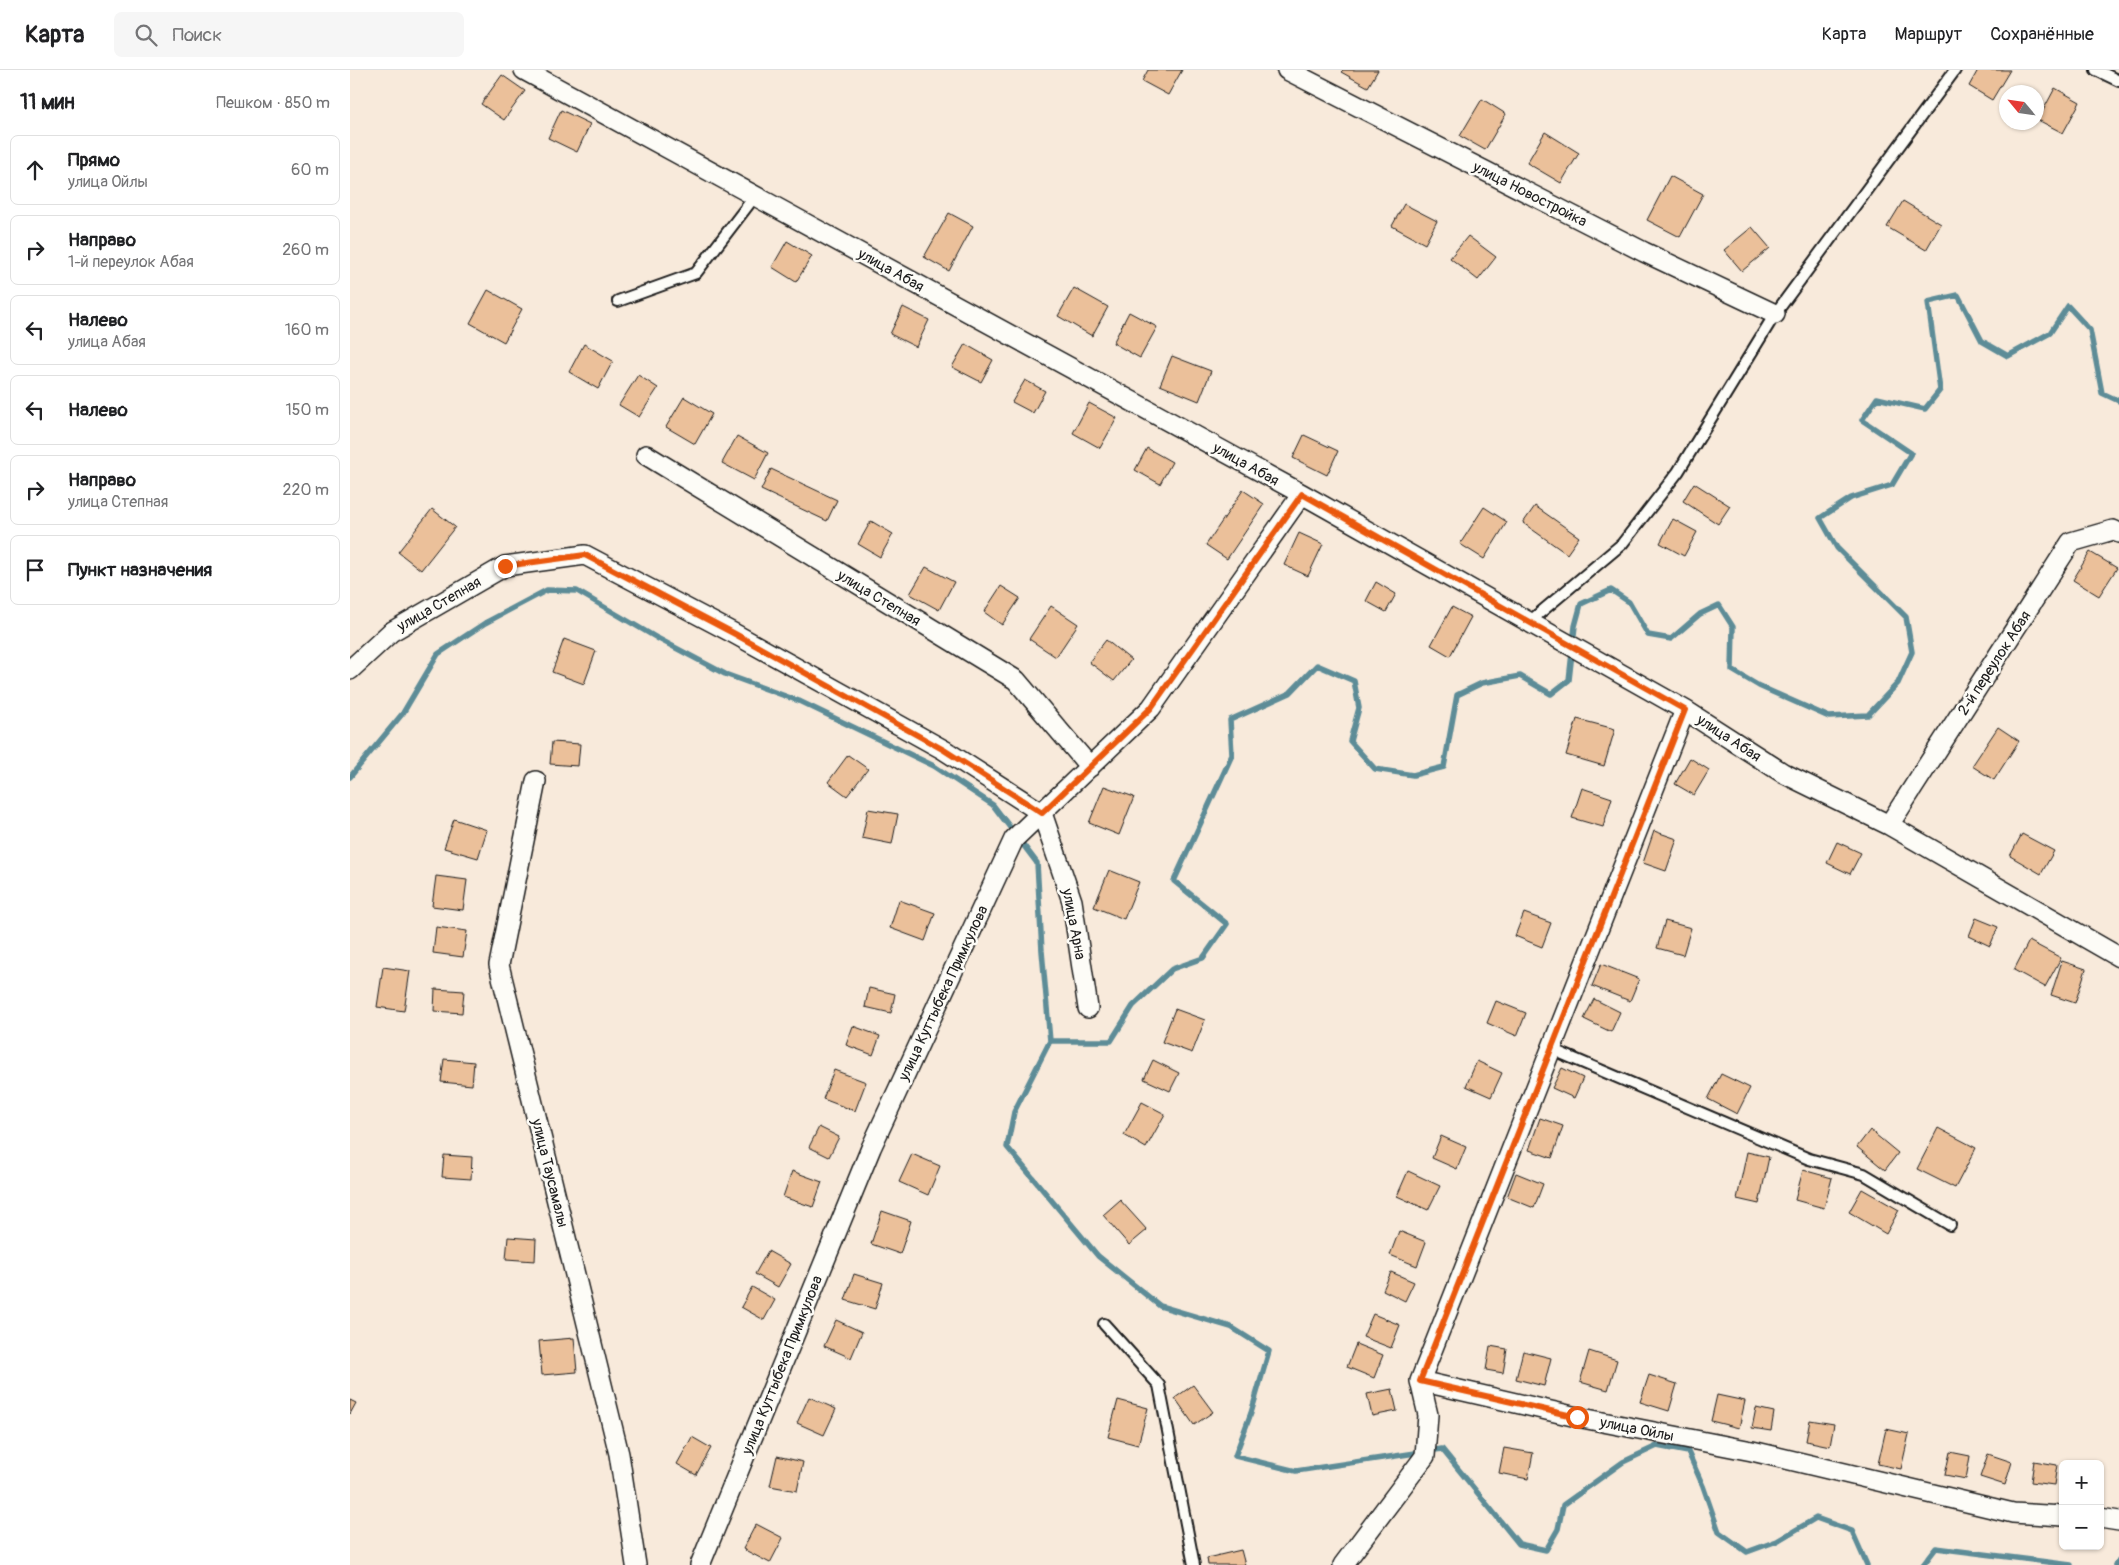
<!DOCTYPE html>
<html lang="ru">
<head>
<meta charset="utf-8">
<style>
  :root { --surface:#fff; --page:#f6f6f6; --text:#202124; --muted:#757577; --line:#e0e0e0 }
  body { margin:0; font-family:Pangolin,sans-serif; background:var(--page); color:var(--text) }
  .controls { position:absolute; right:15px; bottom:15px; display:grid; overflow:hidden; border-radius:8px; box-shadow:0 1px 4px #0004 }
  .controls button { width:45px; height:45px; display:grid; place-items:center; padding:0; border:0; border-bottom:1px solid var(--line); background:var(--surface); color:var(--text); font:25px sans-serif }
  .compass { position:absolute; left:1649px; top:15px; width:45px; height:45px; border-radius:50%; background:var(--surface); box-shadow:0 1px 4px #0004; rotate:299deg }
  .stop { position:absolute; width:15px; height:15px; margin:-11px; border:4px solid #ea580c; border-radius:50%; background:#fff }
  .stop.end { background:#ea580c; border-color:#fff; box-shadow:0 1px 5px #0008 }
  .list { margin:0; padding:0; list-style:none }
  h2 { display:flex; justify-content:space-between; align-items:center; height:65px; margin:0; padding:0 20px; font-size:21px }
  h2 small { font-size:16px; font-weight:400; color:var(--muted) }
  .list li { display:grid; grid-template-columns:32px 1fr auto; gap:15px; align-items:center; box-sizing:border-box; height:70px; margin:0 10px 10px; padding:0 10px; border:1px solid var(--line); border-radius:8px }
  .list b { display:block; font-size:19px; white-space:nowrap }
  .list p { margin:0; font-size:16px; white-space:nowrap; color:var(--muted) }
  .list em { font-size:16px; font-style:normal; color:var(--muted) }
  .icon { flex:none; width:28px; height:28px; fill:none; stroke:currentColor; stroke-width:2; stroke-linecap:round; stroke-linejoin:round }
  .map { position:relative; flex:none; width:1769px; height:1495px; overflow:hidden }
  header { display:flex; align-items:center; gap:30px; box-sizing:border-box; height:70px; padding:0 25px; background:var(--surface); border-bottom:1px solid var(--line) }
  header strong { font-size:24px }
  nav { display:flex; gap:28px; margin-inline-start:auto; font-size:18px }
  .search { width:350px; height:45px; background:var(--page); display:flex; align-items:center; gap:12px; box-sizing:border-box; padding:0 18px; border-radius:8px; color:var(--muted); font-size:19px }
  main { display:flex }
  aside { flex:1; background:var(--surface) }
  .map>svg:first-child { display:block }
</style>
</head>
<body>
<header>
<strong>Карта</strong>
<div class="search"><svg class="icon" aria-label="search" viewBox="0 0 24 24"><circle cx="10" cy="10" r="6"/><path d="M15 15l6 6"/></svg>Поиск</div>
<nav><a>Карта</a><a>Маршрут</a><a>Сохранённые</a></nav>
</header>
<main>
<aside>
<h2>11 мин<small>Пешком · 850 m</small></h2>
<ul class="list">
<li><svg class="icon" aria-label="ahead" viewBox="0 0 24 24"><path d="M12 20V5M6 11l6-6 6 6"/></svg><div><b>Прямо</b><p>улица Ойлы</p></div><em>60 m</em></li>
<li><svg class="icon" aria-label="right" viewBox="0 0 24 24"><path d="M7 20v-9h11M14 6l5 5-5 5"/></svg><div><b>Направо</b><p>1-й переулок Абая</p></div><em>260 m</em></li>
<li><svg class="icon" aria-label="left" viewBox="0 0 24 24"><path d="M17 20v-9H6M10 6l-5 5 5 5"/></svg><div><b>Налево</b><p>улица Абая</p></div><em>160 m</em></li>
<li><svg class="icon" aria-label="left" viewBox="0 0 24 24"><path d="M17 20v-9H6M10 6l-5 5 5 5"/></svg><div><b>Налево</b></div><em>150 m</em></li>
<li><svg class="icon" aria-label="right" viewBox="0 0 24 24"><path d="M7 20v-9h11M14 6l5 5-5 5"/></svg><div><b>Направо</b><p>улица Степная</p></div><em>220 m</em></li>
<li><svg class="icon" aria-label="arrive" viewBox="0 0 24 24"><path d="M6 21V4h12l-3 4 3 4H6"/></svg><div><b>Пункт назначения</b></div></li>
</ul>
</aside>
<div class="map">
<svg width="1769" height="1495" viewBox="0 0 1769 1495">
  <rect width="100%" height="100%" fill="#f8eadb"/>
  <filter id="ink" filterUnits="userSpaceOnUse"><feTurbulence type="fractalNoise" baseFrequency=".02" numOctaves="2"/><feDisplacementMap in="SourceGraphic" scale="10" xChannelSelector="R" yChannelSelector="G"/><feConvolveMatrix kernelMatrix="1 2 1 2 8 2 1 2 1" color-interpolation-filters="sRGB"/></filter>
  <g filter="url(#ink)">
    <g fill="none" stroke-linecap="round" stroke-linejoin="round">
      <path stroke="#5d8c97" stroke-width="5.5" d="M0,707L53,643L88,584L135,553L197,520L227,521L307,568L375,604L449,631L584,696L643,735L687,793L692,881L700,971L664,1042L657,1077L748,1186L810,1236L881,1257L919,1281L901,1343L885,1386L946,1401L1092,1379L1169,1474L1196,1480L1208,1459L1213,1435L1273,1392L1307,1376L1338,1382L1353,1416L1369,1462L1397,1482L1427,1471L1466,1448L1502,1461L1517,1495
        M700,971H761L783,936L822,899L853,888L877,854L824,811L882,685L880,650L940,623L967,595L1004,611L1009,638L1000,671L1025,699L1063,705L1094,697L1107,625L1132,613L1170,606L1201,624L1219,610L1225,556L1231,534L1261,520L1279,532L1298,565L1321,569L1350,544L1369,535L1383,557L1382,600L1409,616L1479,647L1518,645L1548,613L1562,582L1556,547L1487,478L1470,448L1501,428L1542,415L1561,383L1512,350L1527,328L1575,339L1590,320L1578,232L1608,225L1632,271L1658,286L1700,263L1718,236L1740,260L1752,323L1769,331
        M1573,1495L1586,1478L1721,1495
        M1765,1495L1769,1491"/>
    </g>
    <path fill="#ebc09a" stroke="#1c1c1c" d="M798,0H832L818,25L792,11Z
      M993,0H1028L1018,17L991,2Z
      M1628,0H1660L1642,30L1619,16Z
      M152,5L175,21L154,50L131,34Z
      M1705,18L1730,32L1713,63L1688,50Z
      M1132,29L1156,44L1135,80L1110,66Z
      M211,40L240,54L227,82L198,68Z
      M1195,62L1229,83L1211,113L1177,93Z
      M1320,106L1353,124L1330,167L1297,150Z
      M1553,131L1591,154L1576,180L1537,157Z
      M1054,134L1087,151L1075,174L1042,156Z
      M599,143L623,156L599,201L574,187Z
      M1402,157L1420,178L1392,201L1374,180Z
      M1118,166L1146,187L1128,210L1100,188Z
      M437,171L462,186L446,212L422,197Z
      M724,218L758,237L742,266L708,246Z
      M138,220L172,239L154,272L120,253Z
      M553,237L579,250L566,277L540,264Z
      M779,242L807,257L790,288L763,273Z
      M234,274L263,291L248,319L219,302Z
      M615,274L643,290L631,312L602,297Z
      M822,286L861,301L849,331L810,315Z
      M288,305L308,318L289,347L269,335Z
      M675,310L695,321L683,343L662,332Z
      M334,327L362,344L345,374L316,357Z
      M739,333L767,348L750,378L723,363Z
      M954,365L988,381L977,405L943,388Z
      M387,366L418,383L404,410L372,393Z
      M797,378L822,392L810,414L785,400Z
      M421,399L487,430L477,451L411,420Z
      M1344,413L1380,436L1368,454L1333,431Z
      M893,420L914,434L877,489L856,475Z
      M1185,436L1229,467L1217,484L1173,453Z
      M1134,437L1157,452L1134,489L1110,474Z
      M82,439L105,457L71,500L48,482Z
      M1323,449L1347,462L1334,486L1310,473Z
      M521,451L543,464L530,487L508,474Z
      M949,463L973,474L958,506L934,495Z
      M1740,482L1767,498L1749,526L1723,510Z
      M576,497L604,512L589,540L560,524Z
      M1026,512L1046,524L1036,542L1016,531Z
      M651,516L670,528L652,555L634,542Z
      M701,536L728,554L706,587L679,569Z
      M1102,537L1121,547L1100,586L1081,575Z
      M214,569L246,581L234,614L202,602Z
      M756,570L781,590L764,611L739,592Z
      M1227,649L1265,659L1254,696L1216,685Z
      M1648,657L1669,671L1644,710L1622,696Z
      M202,672L230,674L228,696L200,694Z
      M498,685L518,699L497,726L478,712Z
      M1340,688L1359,700L1344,725L1325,714Z
      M754,716L784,727L769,765L739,753Z
      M1232,718L1262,728L1253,757L1222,748Z
      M518,739L548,744L542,774L512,768Z
      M104,749L137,760L128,788L94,778Z
      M1304,761L1327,769L1316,801L1293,793Z
      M1672,764L1704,781L1691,804L1660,786Z
      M1487,772L1511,783L1500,804L1477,793Z
      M759,800L789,812L774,849L744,837Z
      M86,806L117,810L113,840L82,836Z
      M549,830L585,843L575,871L540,858Z
      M1174,843L1201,853L1192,877L1165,866Z
      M1626,848L1648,857L1640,876L1619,866Z
      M1315,851L1341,858L1333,885L1307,878Z
      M86,857L117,861L113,887L83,883Z
      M1679,871L1711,888L1695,917L1664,900Z
      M1712,891L1736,899L1725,933L1701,925Z
      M1251,894L1289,909L1280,931L1242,916Z
      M33,897L60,901L54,941L27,937Z
      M519,918L545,924L541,943L515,937Z
      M85,919L114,921L112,943L84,941Z
      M1244,929L1270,942L1261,962L1234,949Z
      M1146,931L1176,943L1167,966L1137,953Z
      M825,939L855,950L842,983L812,972Z
      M503,956L530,966L523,985L496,975Z
      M94,989L124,992L122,1015L91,1012Z
      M803,990L829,1003L820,1021L794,1009Z
      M1127,991L1152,1003L1141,1027L1116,1016Z
      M1212,998L1233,1008L1224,1028L1202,1018Z
      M484,1000L516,1012L505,1041L473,1029Z
      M1371,1004L1400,1018L1387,1044L1358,1029Z
      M792,1032L815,1044L796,1078L774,1065Z
      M1190,1048L1213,1056L1202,1088L1179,1080Z
      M469,1057L489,1067L479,1087L459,1077Z
      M1588,1058L1626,1078L1605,1118L1567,1099Z
      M1520,1060L1548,1083L1535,1100L1507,1077Z
      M1091,1066L1116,1077L1107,1099L1082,1088Z
      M1397,1082L1419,1087L1409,1134L1387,1129Z
      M562,1084L590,1096L578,1125L549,1112Z
      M94,1085L122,1087L121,1109L92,1107Z
      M1453,1100L1482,1108L1474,1138L1445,1130Z
      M442,1101L472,1112L463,1137L433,1127Z
      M1058,1101L1090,1116L1078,1140L1047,1126Z
      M1166,1103L1193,1114L1184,1138L1157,1127Z
      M1512,1119L1549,1140L1536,1164L1499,1142Z
      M770,1130L797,1160L779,1175L753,1145Z
      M532,1141L561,1151L550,1184L521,1174Z
      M1049,1161L1076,1172L1067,1196L1040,1185Z
      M158,1167L186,1169L185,1191L156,1189Z
      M418,1181L441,1194L428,1217L405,1204Z
      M1041,1202L1064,1212L1055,1231L1033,1220Z
      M504,1204L533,1213L525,1239L495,1230Z
      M402,1217L425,1230L414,1250L391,1237Z
      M1023,1244L1050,1255L1041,1278L1013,1267Z
      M486,1250L512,1262L501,1288L474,1276Z
      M224,1268L227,1302L192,1305L189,1271Z
      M1006,1274L1033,1285L1024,1308L997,1297Z
      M1140,1276L1157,1279L1153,1303L1136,1300Z
      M1173,1281L1201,1288L1194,1316L1166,1309Z
      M1239,1281L1267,1290L1258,1320L1230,1312Z
      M1299,1305L1327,1314L1319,1341L1290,1332Z
      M843,1315L863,1342L844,1355L825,1328Z
      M1042,1319L1047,1341L1022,1346L1017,1324Z
      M1367,1325L1395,1331L1389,1358L1361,1351Z
      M459,1327L486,1339L474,1365L447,1353Z
      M0,1330L6,1333L0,1344Z
      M768,1330L798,1338L788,1375L758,1367Z
      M1406,1338L1424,1342L1421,1361L1402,1358Z
      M1460,1350L1484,1354L1480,1376L1456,1371Z
      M1536,1359L1559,1364L1551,1399L1528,1394Z
      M342,1367L361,1378L346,1405L327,1394Z
      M1154,1378L1183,1383L1178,1409L1149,1403Z
      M1600,1382L1620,1386L1616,1409L1595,1405Z
      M1638,1384L1662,1392L1655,1415L1630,1407Z
      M427,1386L453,1392L447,1421L420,1416Z
      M1684,1391L1707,1395L1704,1415L1681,1412Z
      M406,1454L433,1468L420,1493L393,1479Z
      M891,1480L895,1495H858L857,1488Z"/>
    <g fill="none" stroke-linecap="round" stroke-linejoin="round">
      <g stroke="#1c1c1c" stroke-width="14">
        <path id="lane" d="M1746,0L1769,11
          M268,231L346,203L405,126
          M1179,552L1272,474L1328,402L1425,244L1605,0
          M1201,979L1459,1089L1514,1104L1600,1155
          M754,1254L809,1315L844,1495"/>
      </g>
      <g stroke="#1c1c1c" stroke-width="22">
        <path id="street" d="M174,0L952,424L1335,640L1433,703L1539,755L1769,887
          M937,0L1294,182L1425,244
          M296,385L666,610L740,697
          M0,600L41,562L155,496L235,485L385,564L594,680L692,743L722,831L738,938
          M186,711L149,895L269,1384L286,1495
          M1539,755L1721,472L1763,460L1769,463
          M1070,1311L1335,640
          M1750,1448L1769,1451
          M350,1495L521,1078L664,769L801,638L952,424
          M993,1495L1075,1386L1078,1345L1070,1311L1227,1347L1402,1381L1663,1443L1713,1446"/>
      </g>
      <use href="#lane" stroke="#fdfcf7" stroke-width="10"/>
      <use href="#street" stroke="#fdfcf7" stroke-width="19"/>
    </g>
  </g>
  <g fill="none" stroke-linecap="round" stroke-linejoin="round" filter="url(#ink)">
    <path stroke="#ea580c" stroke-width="6" d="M155,496L235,485L385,564L594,680L692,743L801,638L952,424L1335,640L1070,1311L1227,1347"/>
  </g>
  <g text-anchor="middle" stroke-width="5" stroke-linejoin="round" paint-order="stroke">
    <g font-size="15" fill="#1c1c1c" stroke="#fdfcf7">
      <text transform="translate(1180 124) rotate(27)" y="5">улица Новостройка</text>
      <text transform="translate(541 200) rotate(29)" y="5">улица Абая</text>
      <text transform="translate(896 394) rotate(29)" y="5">улица Абая</text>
      <text transform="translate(529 528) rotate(31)" y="5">улица Степная</text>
      <text transform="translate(89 534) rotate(-30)" y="5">улица Степная</text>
      <text transform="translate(1644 593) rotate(-57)" y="5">2-й переулок Абая</text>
      <text transform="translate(1379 668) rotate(33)" y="5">улица Абая</text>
      <text transform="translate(724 854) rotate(79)" y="5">улица Арна</text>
      <text transform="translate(593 923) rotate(-65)" y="5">улица Куттыбека Примкулова</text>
      <text transform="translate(200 1103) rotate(76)" y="5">улица Таусамалы</text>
      <text transform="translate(432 1295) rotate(-68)" y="5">улица Куттыбека Примкулова</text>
      <text transform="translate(1287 1359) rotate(11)" y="5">улица Ойлы</text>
    </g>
  </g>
</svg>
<div class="controls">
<button>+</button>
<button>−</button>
</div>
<svg class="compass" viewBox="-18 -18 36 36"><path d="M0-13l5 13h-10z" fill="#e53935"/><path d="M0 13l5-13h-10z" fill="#757577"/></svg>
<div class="stop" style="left:1227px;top:1347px"></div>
<div class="stop end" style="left:155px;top:496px"></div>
</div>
</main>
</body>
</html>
